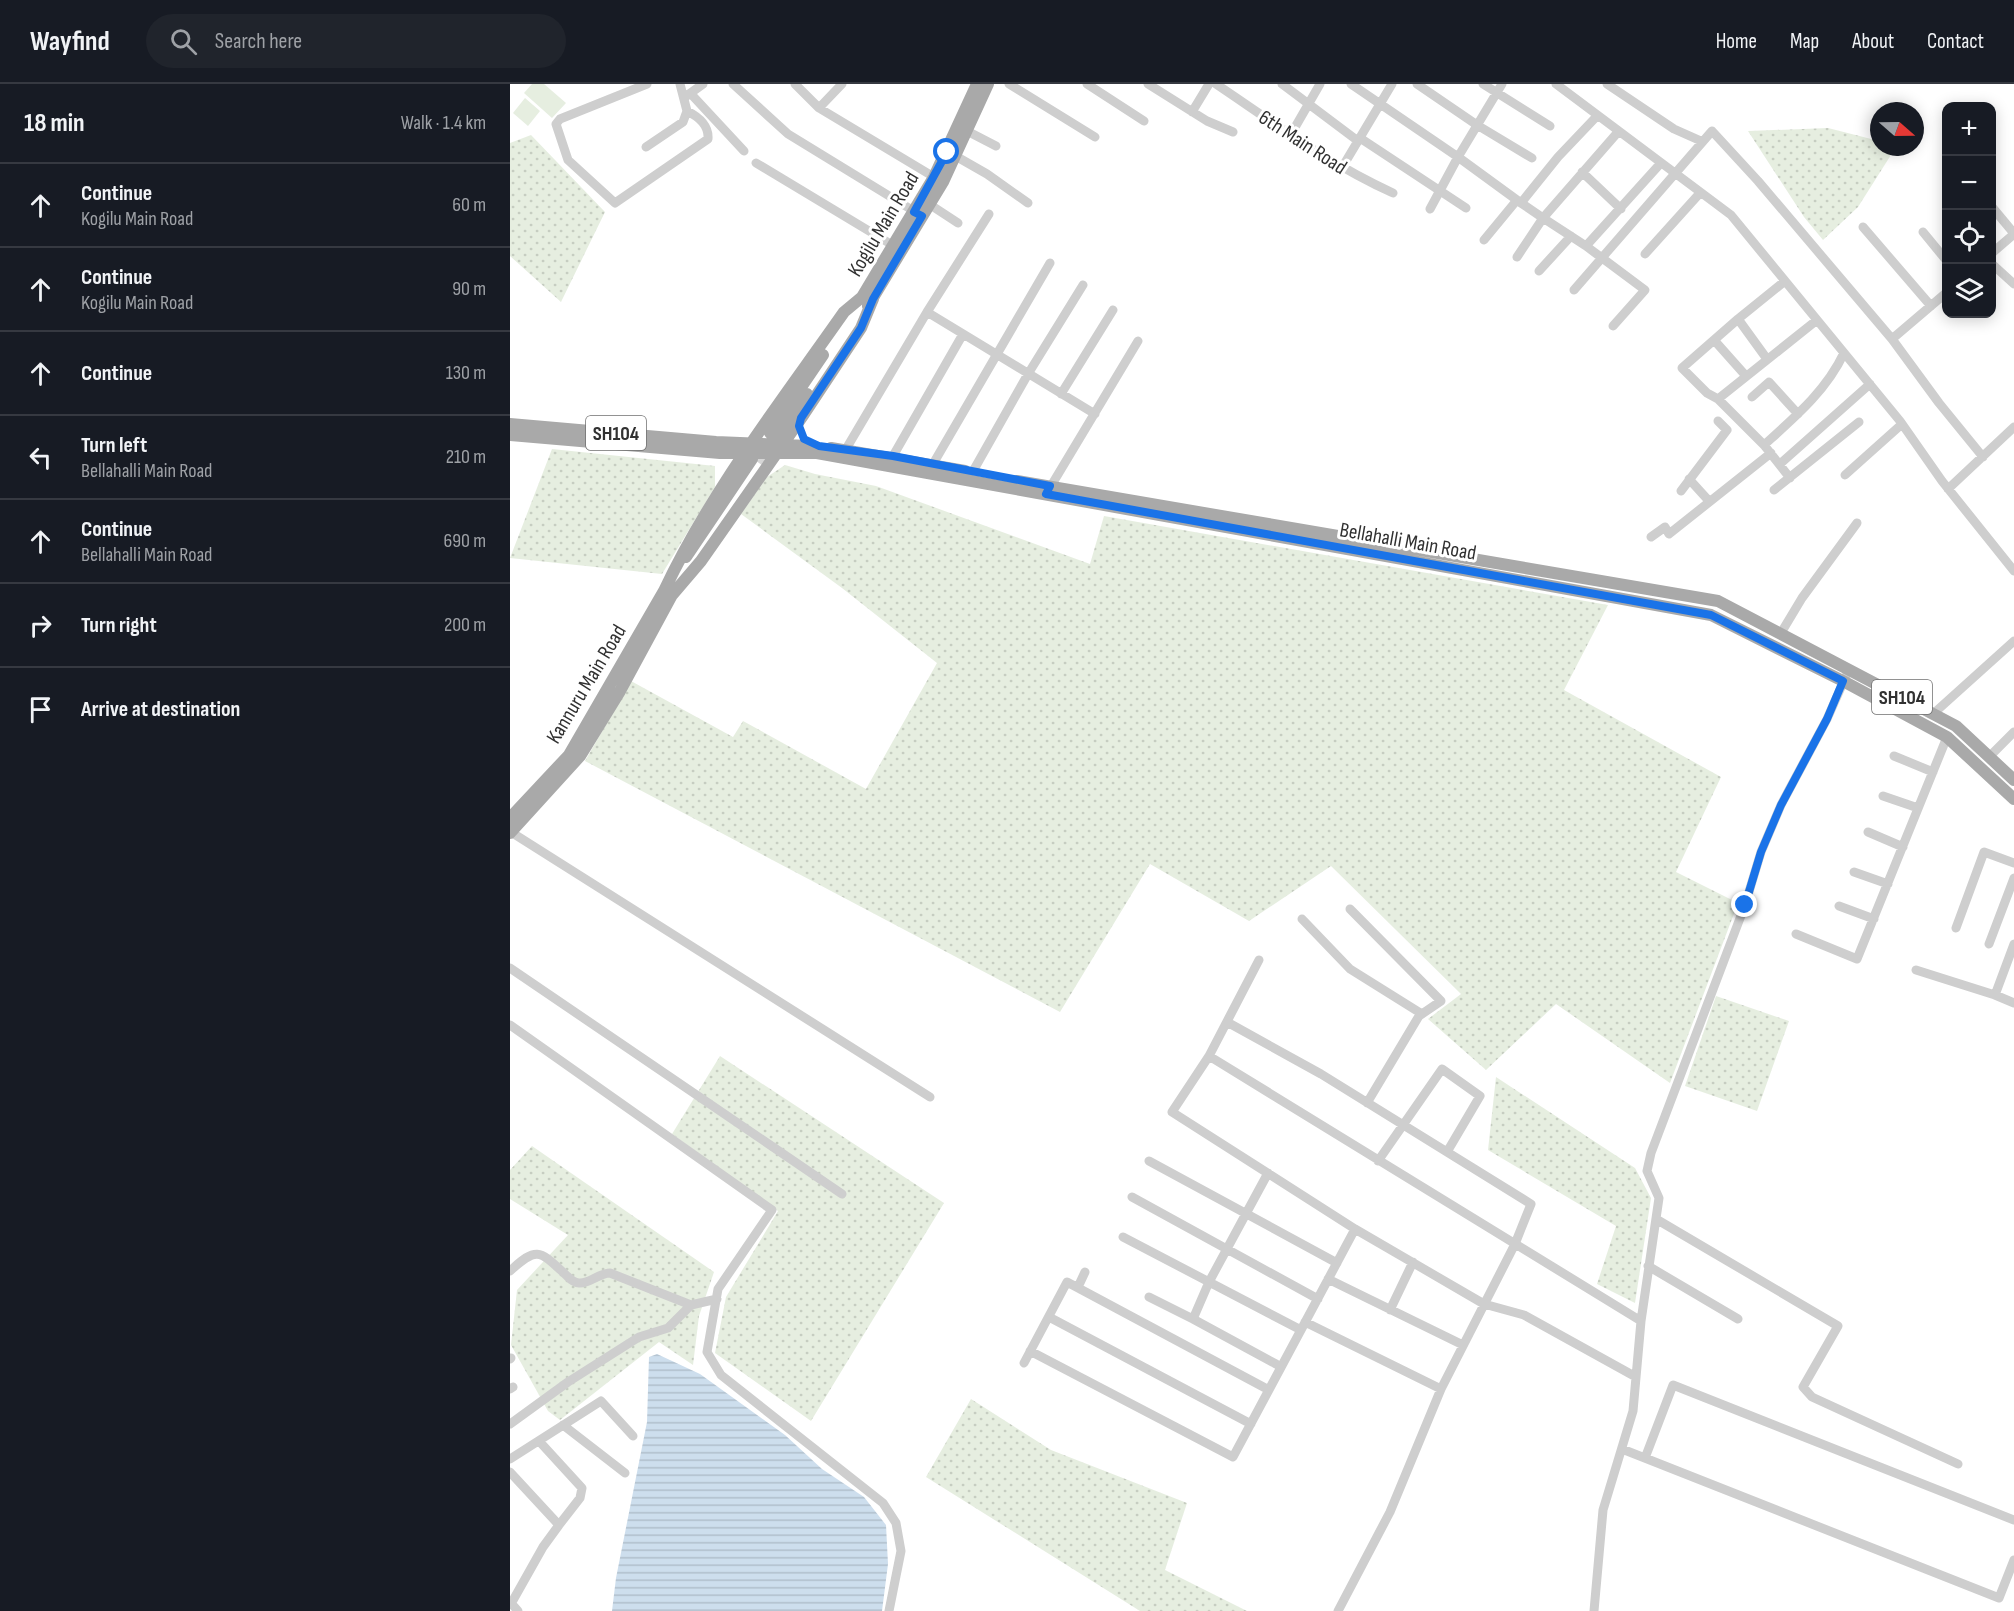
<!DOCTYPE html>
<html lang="en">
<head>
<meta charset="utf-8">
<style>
  :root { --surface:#171b24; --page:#20242c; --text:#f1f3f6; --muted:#9ea1a6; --line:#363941 }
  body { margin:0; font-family:"Sofia Sans Condensed",sans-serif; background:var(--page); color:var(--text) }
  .controls { position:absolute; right:18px; top:18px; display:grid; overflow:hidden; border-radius:12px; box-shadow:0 3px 15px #0003 }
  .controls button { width:54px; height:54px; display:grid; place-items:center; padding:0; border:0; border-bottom:2px solid var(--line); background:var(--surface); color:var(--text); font:30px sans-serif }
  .compass { position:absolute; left:1360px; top:18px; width:54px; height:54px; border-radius:50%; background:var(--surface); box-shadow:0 3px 15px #0003; rotate:110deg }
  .stop { position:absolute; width:18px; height:18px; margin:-14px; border:4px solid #1a73e8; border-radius:50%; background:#fff }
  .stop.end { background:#1a73e8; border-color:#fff; box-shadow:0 2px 6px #0008 }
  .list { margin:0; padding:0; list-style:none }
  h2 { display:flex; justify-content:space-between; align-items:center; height:78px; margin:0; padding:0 24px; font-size:26px }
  h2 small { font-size:20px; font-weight:400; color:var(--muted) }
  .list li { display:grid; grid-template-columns:39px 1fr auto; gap:18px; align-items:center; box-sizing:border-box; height:84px; padding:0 24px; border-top:2px solid var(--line) }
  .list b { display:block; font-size:22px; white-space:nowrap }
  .list p { margin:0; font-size:20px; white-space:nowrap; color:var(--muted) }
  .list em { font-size:20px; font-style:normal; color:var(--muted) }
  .icon { flex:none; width:33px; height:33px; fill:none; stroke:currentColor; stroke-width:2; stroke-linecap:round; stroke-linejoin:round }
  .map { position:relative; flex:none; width:1504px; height:1527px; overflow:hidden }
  header { display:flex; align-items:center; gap:36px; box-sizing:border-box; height:84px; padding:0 30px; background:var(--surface); border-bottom:2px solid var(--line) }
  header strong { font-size:28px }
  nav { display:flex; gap:33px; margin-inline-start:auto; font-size:21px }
  .search { width:420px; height:54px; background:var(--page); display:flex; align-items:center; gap:15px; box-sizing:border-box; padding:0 21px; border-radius:33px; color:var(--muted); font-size:22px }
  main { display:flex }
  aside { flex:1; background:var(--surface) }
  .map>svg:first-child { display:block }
</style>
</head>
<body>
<header>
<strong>Wayfind</strong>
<div class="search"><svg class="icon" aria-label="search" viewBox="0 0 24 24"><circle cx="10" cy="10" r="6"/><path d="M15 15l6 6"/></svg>Search here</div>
<nav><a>Home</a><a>Map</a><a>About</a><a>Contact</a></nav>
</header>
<main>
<aside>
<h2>18 min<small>Walk · 1.4 km</small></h2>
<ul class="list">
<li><svg class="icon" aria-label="ahead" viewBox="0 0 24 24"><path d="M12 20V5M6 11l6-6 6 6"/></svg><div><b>Continue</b><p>Kogilu Main Road</p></div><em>60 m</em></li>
<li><svg class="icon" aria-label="ahead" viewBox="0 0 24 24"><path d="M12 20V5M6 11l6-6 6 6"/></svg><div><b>Continue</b><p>Kogilu Main Road</p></div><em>90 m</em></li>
<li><svg class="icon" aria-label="ahead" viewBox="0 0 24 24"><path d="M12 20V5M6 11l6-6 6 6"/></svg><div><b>Continue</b></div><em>130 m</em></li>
<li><svg class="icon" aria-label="left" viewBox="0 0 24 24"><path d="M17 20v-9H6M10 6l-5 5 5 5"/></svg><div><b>Turn left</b><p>Bellahalli Main Road</p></div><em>210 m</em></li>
<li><svg class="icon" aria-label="ahead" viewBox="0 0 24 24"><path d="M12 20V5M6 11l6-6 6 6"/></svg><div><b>Continue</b><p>Bellahalli Main Road</p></div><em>690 m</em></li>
<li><svg class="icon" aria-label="right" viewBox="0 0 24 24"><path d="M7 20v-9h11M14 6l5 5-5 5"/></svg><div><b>Turn right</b></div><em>200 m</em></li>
<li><svg class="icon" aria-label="arrive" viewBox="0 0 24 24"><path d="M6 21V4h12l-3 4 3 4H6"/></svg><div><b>Arrive at destination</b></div></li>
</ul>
</aside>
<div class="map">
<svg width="1504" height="1527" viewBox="0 0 1504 1527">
  <defs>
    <pattern id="grass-dots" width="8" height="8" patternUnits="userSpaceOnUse" patternTransform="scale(1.5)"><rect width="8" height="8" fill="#e6eee0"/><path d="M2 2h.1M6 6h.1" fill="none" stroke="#c6cdc1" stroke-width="1.8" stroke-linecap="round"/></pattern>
    <pattern id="water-rules" width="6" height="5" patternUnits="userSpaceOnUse" patternTransform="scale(1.5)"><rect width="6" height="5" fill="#cddeed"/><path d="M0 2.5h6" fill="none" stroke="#b0bfcc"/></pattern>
  </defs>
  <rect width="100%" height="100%" fill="#fff"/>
  <path fill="url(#grass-dots)" d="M1318,44L1369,57V63H1386L1348,123L1313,156L1294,133L1238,47Z
    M21,51L95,128L51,218L0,172V59Z
    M42,365L205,382V403L152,490L0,474Z
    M275,381L305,390L366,402L580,480L594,432L1098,521L1054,606L1211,693L1166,788L1228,819L1160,999L1046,920L976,986L918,935L951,910L821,782L739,837L640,780L550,928L75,677L121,597L223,653L233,637L356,705L427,579L332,504L231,430L257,393Z
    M1206,912L1279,937L1247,1027L1175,1002Z
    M210,972L434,1119L301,1337L205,1269L216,1213L268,1127L162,1050Z
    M986,993L1125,1084L1141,1114L1125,1219L1087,1200L1106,1142L978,1066Z
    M22,1062L204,1188L189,1232L183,1281L149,1258L50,1336L38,1327L1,1261L7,1206L58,1151L0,1115V1086Z
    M461,1315L541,1366L677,1419L655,1486L737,1527H630L416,1393Z"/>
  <path fill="#e6eee0" d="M22,0H34L56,19L42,34L14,9Z
    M15,14L30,27L18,42L3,29Z"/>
  <path fill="url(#water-rules)" d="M147,1270L190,1290L275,1351L312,1385L354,1413L376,1441L378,1480L372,1527H102L106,1494L137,1338L139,1273Z"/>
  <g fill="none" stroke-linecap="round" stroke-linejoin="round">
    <path stroke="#d6d6d6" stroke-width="12" stroke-dasharray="12 6" stroke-linecap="butt" d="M249,379L261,362"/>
    <path stroke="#cecece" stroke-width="9" d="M137,0L50,35L46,40L58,76L105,119L198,55C199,41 189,33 177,27L170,0
      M223,0L278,50L407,129
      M285,0L309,24L424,93
      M499,0L585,53
      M577,0L634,37
      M638,0L697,37L723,48
      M706,0C764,39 819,80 883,109
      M772,0L848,57
      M841,0L948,73L920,125
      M907,0L967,41L1022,74
      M973,0L1040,42
      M992,0L948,73L1011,119
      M1046,0L1221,131L1390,337L1432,397L1504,487
      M1097,0L1164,45L1191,57
      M181,10L234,67
      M175,13L193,0
      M309,24L332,0
      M682,28L699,0
      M457,47L486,62
      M780,52L810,0
      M850,54L956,124
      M136,63L173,38L177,27
      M442,70L477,90L518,119
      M246,79L384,162
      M833,82L882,0
      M1072,88L1111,125
      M419,120L448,139
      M1482,123L1502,147L1503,151L1482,169
      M1353,143L1421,222
      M1413,148L1436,176
      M974,156L1007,116
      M1076,162L1033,134L1108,48
      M1135,170L1190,109
      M1007,173L1033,134L1011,119L1048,73L1087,32
      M1482,180L1504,200
      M1029,187L1061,152
      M1064,206L1202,47L1248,97L1382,255L1429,319L1473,373
      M417,228L585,330
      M1228,235L1204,256L1236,292
      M1103,242L1135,206L1076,162L1150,80
      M1382,255L1436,209
      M1204,256L1172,284L1197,309L1208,315
      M1257,275L1228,235L1275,197
      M551,310L603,226
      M1242,313L1259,298L1288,330
      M1254,361L1208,315L1307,236
      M336,365L417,228L479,130
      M383,372L453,250
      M423,380L540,179
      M1270,380L1360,300
      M462,389L518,290L573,201
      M1335,391L1392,340
      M1280,394L1254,361C1285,333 1316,307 1334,269
      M1179,395L1199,417
      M1438,405L1504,343
      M1264,406L1349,338
      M538,407L628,257
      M1171,407L1217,346L1208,337
      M1141,453L1155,443L1159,450L1261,369
      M1271,549L1292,514L1347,439
      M1423,630L1504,557
      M1384,672L1423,688
      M1479,673L1504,648
      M1373,712L1408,724
      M1,748L420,1013
      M1358,748L1393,763
      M1344,788L1378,800
      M1329,822L1364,835
      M840,825L931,917L909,932L857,1019
      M792,835L840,885L912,930
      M1446,844L1474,768L1504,779
      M1286,850L1347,875L1437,653
      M1479,860L1504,794
      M1504,860L1485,911L1504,919
      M749,876L699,972L1131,1237
      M0,884L332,1110
      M1406,886L1485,911
      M717,938L811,990L1021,1120L1005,1160L931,1305L795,1238
      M0,941L262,1126L208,1205L197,1268L211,1291L373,1419L386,1439L391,1467L379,1527
      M699,972L662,1028L845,1145L974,1220L1014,1231L1126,1293
      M639,1077L827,1179
      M868,1077L932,985L970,1012L937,1068
      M622,1113L808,1215
      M1146,1135L1328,1242L1293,1303L1302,1313L1448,1380
      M613,1153L791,1246
      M1138,1182L1228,1235
      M0,1187C28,1161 30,1167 57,1192C60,1195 64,1199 69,1199C79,1200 89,1189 100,1189L181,1221
      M818,1195L953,1261
      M568,1203L575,1188
      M639,1213L683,1235L699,1198L758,1089
      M880,1226L903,1178
      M539,1233L741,1340
      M683,1235L766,1280
      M520,1267L723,1373L845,1145
      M0,1275L1,1274
      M514,1279L557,1198L759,1306
      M0,1305L3,1303
      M0,1340L58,1298L129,1253L158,1244L181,1221L207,1215
      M53,1341L115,1389
      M29,1357L72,1404L70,1414L49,1441
      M1112,1365L1489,1514L1504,1476
      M1135,1374L1163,1301L1504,1436
      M0,1375L91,1317L123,1352
      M0,1388L49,1441L33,1463L2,1518
      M0,1518L8,1527
      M828,1527L880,1428L931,1305
      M1084,1527L1093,1426L1123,1327L1131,1237L1149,1114L1137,1087L1141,1069L1235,821L1251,768L1271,721L1317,635L1336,592"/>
    <path stroke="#a9a9a9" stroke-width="12" d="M358,222L433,98L478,0
      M0,340L206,358L298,362
      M260,349L313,271
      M0,351L210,369H307L1201,531L1333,597L1437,653L1504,715
      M267,354L297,310
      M321,364L455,387
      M507,397L1208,517L1446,642L1504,696
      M176,473L242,375
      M154,507C201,407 271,318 334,228L352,213L424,93L467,0
      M0,734L59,671L158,500
      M0,749L70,672L110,607L162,511L191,477L294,330L351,244L363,215"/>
  </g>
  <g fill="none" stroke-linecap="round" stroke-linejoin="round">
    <path stroke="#1a73e8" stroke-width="8" d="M437,68L404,128L412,132L363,215L351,244L291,334L289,342L294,355L309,362L383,372L540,402L536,410L1201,531L1333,597L1317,635L1271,721L1251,768L1235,821"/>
  </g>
  <g text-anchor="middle" stroke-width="6" stroke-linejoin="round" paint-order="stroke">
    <g fill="#fff" stroke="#6f6f6f" stroke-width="1.5">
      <rect x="76" y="332" width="60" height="34" rx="4.5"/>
      <rect x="1362" y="596" width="60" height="34" rx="4.5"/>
    </g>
    <g font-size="20" font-weight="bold" fill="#313131">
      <text x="106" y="356">SH104</text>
      <text x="1392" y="620">SH104</text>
    </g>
    <g font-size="21" fill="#313131" stroke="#fff">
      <text transform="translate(793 58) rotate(33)" y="7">6th Main Road</text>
      <text transform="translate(373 140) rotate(-59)" y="7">Kogilu Main Road</text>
      <text transform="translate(898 457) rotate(10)" y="7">Bellahalli Main Road</text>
      <text transform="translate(76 600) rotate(-59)" y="7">Kannuru Main Road</text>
    </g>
  </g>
</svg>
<div class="controls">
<button>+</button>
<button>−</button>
<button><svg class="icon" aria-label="locate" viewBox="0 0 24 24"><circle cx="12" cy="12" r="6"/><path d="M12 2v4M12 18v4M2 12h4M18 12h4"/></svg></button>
<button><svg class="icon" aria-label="layers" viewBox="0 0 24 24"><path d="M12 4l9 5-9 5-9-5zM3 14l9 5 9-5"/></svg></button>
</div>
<svg class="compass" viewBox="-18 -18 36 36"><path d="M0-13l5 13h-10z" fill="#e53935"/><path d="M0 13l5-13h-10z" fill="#9ea1a6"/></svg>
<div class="stop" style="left:437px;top:68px"></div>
<div class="stop end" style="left:1235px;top:821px"></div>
</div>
</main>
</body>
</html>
